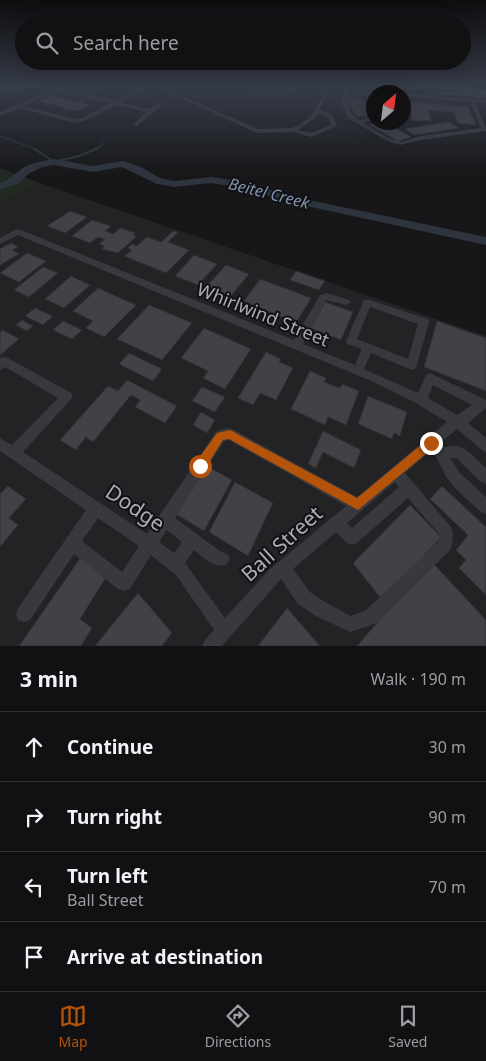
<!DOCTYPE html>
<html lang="en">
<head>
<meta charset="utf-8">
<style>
  :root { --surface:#111113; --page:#1e1f21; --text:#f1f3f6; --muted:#9c9da0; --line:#303133; --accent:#b45309 }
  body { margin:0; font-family:"Noto Sans",sans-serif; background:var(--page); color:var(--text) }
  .compass { position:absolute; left:366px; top:85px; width:45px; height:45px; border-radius:50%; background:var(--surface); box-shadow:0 5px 20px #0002; rotate:28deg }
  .stop { position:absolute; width:15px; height:15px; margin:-11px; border:4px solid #b45309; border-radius:50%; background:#fff }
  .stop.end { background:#b45309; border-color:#fff; box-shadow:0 1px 5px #0008 }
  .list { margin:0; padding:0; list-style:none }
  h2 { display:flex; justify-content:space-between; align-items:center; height:65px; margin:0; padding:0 20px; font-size:21px }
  h2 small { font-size:16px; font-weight:400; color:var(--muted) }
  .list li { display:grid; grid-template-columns:32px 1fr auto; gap:15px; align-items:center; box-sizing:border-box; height:70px; padding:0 20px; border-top:1px solid var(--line) }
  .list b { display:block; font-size:19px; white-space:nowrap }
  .list p { margin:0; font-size:16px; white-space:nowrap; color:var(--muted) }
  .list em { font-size:16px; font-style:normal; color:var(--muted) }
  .icon { flex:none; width:28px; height:28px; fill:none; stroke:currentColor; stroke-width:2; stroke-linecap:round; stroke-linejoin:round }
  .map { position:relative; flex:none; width:486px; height:646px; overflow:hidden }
  .search { position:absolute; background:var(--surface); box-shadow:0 5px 20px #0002; left:15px; right:15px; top:15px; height:55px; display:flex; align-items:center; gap:12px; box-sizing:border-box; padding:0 18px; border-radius:28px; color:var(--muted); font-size:19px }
  .sheet { height:345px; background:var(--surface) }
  nav { display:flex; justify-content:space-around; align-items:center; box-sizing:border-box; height:70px; border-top:1px solid var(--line); background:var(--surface); font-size:14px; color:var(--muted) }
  nav a { display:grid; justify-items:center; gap:2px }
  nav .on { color:var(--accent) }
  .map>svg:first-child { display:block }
</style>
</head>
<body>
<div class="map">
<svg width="486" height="646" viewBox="0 0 486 646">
  <rect width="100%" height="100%" fill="#171719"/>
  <path fill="#232326" d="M40,183L486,336V646H0V202Z"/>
  <path fill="#212923" d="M0,168L40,183L0,202Z"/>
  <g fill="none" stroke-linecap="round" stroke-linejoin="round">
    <path stroke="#2d343d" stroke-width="1" d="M0,136L35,149
      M96,149L102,145V139"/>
    <path stroke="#2d343d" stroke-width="2" d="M33,148L54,162L79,156L98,148"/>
    <path fill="#2d343d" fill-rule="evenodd" d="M54,159L93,166L123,161L141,167L160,178L174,181L211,177L238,181L304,199L486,237V245L302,205L237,187L211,183L174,187L157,184L122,167L93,172L54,165L42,167L28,174L18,184L0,189V183C10,180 12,176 20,170C30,163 42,161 54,159Z"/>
  </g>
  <path fill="#414146" stroke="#313135" d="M353,88L385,92H374V97L350,93Z
    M52,96L77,102L82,100H86L80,103L89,105L78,111L63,109L65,108L40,101Z
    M346,97H361L372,116H356Z
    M410,102L468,107L476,125L458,123L454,112L428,110L431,121L412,120Z
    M378,122H385L411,137L398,141L370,125Z
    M448,122L459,128L414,135L405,129Z
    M70,211L87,217L65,233L47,226Z
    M92,220L111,226L105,231L113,234L120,228L135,233L133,235L137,236L118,253L102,249L105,246L99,244L105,239L98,237L90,243L72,236Z
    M173,231L178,232L168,242L189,250L166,273L124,256L132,250L127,248L132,244L137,246L147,237L161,242Z
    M11,243L18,247L12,250L19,254L0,265V249Z
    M27,253L46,261L19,282L0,273Z
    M194,255L217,264L198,285L175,276Z
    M226,265L249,274L231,296L207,286Z
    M43,267L58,273L29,297L14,290Z
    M296,271L325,281L319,290L290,280Z
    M71,276L90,285L64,308L45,299Z
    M260,279L311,298L296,323L244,301Z
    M98,288L136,305L104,337L86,328L93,321L73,311Z
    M325,302L353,312L341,340L311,328Z
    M149,305L192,323L162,360L117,339Z
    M35,308L53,316L43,325L25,316Z
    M22,320L33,326L27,331L16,325Z
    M63,321L82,330L72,339L53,330Z
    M437,321L486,338V391L424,367Z
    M204,328L251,349L225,389L203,378L208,371L181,358Z
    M3,330L19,339L0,355V332Z
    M266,352L281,359L279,362L293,368L276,400L260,393L253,405L238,398Z
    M129,353L162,369L153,381L119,364Z
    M310,371L326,378L324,382L340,388L342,384L359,391L346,425L328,417L325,425L291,409Z
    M127,380L177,406L165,423L135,407L140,400L131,395L93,442L86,437L76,450L60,440L108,386L118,391Z
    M202,387L225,397L215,412L192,401Z
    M368,396L407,412L400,436L394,433L392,439L358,424Z
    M201,412L215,420L207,433L193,425Z
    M323,431L361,450L354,468L323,452L316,468L308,464Z
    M205,465L232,480L204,531L176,514Z
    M235,482L273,503L248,556L209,532Z
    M8,486L26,499L9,518L18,525L0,547V494Z
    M442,486L486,527V595L459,568L466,560L456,550L468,535L430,499Z
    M410,505L441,537L383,601L353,563Z
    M81,557L107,576L80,619L92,628L81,646H19Z
    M431,561L486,620V646H357Z
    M138,593L172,633L162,646H95Z
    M287,608L320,646H258Z"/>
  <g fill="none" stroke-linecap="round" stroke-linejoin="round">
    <path fill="#38383e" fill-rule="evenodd" d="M5,85H10L0,89V86Z
      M37,85L58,87L70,85L63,89L86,94L98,88L90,85L103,86L105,88L91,95L115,101L137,89L121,85L140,87L144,86L146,88L121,103L149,109L159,102L164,103L136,127L133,125L146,112L117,105L86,120L75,123L19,108L0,116V112L53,89ZM58,91L111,103L82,118L75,119L24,106Z
      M152,85H157L258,129L292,128L299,125L312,115L325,91L324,89H301L271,98L229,85H235L271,94L301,87H325L329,91L320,109L332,115L337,126L311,137L293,132L257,133ZM318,113L328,117L331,125L311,133L298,130L316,117Z
      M351,85L400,91V92L348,88C347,101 347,113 359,120L374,116V120L363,123L389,138L402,142L420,136L481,128L470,102L404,96V92L433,96L434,93L436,92L438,93L439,97L486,99V103L475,102L486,127V131L421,140L400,145L385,140L348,118L341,102L344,87Z
      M404,110L407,112V116L404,118Z
      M15,230H21L294,340L320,295L327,293L349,300L351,302L346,305L326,300L303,344L355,365L362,349L347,344L346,341L364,300H370L428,319L429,322L416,368L412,370L371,353L364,369L418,393L426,375L430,373L486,400V408L468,423L486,438V452L482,450L457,429L440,443L445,447C463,441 474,457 486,468V484L481,482L456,458H450L459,472L486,497V514L481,512C470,502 459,493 449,481C442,472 440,460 431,451L405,473L451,527C454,534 453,543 450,550L377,623L350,632L316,616L298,604L281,579L222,646H202L205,640L214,630L176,575L151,555L130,589L124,591L118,589L74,554L30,620L24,622L18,620L16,614L18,608L86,510L0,451V438L12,445L58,398L5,367L0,370V358L4,357L8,358L71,393L73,397L23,452L147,534L216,432C222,429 228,427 234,430L357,497L447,422L414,402L369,380L18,235L0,244V238ZM370,307L418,324L408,359L357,339ZM433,385L472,405L457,415L428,398ZM229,440L346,506L269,570L225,618L185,563L194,550C204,558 215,570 227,564L230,559L227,554L220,551L175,518L224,441ZM395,482L399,487L352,528L347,523ZM408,498L439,534L438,542L366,610L351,616L328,604L310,592L293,569L336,532L347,543L352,545L357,543ZM98,518L139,546L122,572L82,541ZM167,530L182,542L174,553L159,542Z"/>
    <path fill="#54545d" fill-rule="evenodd" d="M434,91L486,94V98L436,94Z"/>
    <path fill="#64656f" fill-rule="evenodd" d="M376,85H427L486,90V94L418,88L415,91L380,87Z"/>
  </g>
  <linearGradient id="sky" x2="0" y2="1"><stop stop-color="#0d0d0e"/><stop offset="0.49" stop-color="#363c49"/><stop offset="1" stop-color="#363c49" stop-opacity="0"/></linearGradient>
  <rect width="486" height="175" fill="url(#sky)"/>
  <path fill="#b45309" d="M230,430L357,498L427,440L431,438L436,443L434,447L358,510L229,439L223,440L204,470L200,471L196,470L194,466L196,462L217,433Z"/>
  <g text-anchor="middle" stroke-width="4" stroke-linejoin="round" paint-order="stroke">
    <g font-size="16" font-style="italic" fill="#8095b4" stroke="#121214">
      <text transform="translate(269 193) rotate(14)" y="6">Beitel Creek</text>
    </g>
    <g font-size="18" fill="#a9acb9" stroke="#121214">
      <text transform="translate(263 315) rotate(22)" y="6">Whirlwind Street</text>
    </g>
    <g font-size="21" fill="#a9acb9" stroke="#121214">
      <text transform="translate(135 508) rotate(34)" y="7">Dodge</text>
      <text transform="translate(282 544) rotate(-42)" y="7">Ball Street</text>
    </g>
  </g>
</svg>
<svg class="compass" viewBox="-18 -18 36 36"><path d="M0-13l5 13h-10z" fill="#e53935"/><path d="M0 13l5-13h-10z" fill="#9c9da0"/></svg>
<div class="stop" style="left:200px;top:466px"></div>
<div class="stop end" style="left:431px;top:443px"></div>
<div class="search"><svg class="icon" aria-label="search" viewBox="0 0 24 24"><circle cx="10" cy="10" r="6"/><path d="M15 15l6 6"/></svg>Search here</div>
</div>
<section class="sheet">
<h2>3 min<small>Walk · 190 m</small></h2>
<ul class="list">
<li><svg class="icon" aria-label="ahead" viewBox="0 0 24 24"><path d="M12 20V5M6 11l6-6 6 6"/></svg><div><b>Continue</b></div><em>30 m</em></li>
<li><svg class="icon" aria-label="right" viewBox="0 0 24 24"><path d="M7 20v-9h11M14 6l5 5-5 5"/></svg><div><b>Turn right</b></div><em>90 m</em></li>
<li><svg class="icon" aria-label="left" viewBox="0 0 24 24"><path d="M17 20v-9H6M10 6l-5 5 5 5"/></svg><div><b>Turn left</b><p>Ball Street</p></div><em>70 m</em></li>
<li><svg class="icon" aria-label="arrive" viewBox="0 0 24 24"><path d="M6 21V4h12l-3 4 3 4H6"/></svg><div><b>Arrive at destination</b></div></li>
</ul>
</section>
<nav>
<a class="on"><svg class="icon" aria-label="map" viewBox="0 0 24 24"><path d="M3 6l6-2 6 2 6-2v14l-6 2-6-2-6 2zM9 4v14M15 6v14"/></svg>Map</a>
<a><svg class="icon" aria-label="directions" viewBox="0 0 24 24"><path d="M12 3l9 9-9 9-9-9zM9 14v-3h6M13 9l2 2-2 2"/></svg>Directions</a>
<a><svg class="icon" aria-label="saved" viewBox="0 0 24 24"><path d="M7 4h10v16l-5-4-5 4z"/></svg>Saved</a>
</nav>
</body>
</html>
